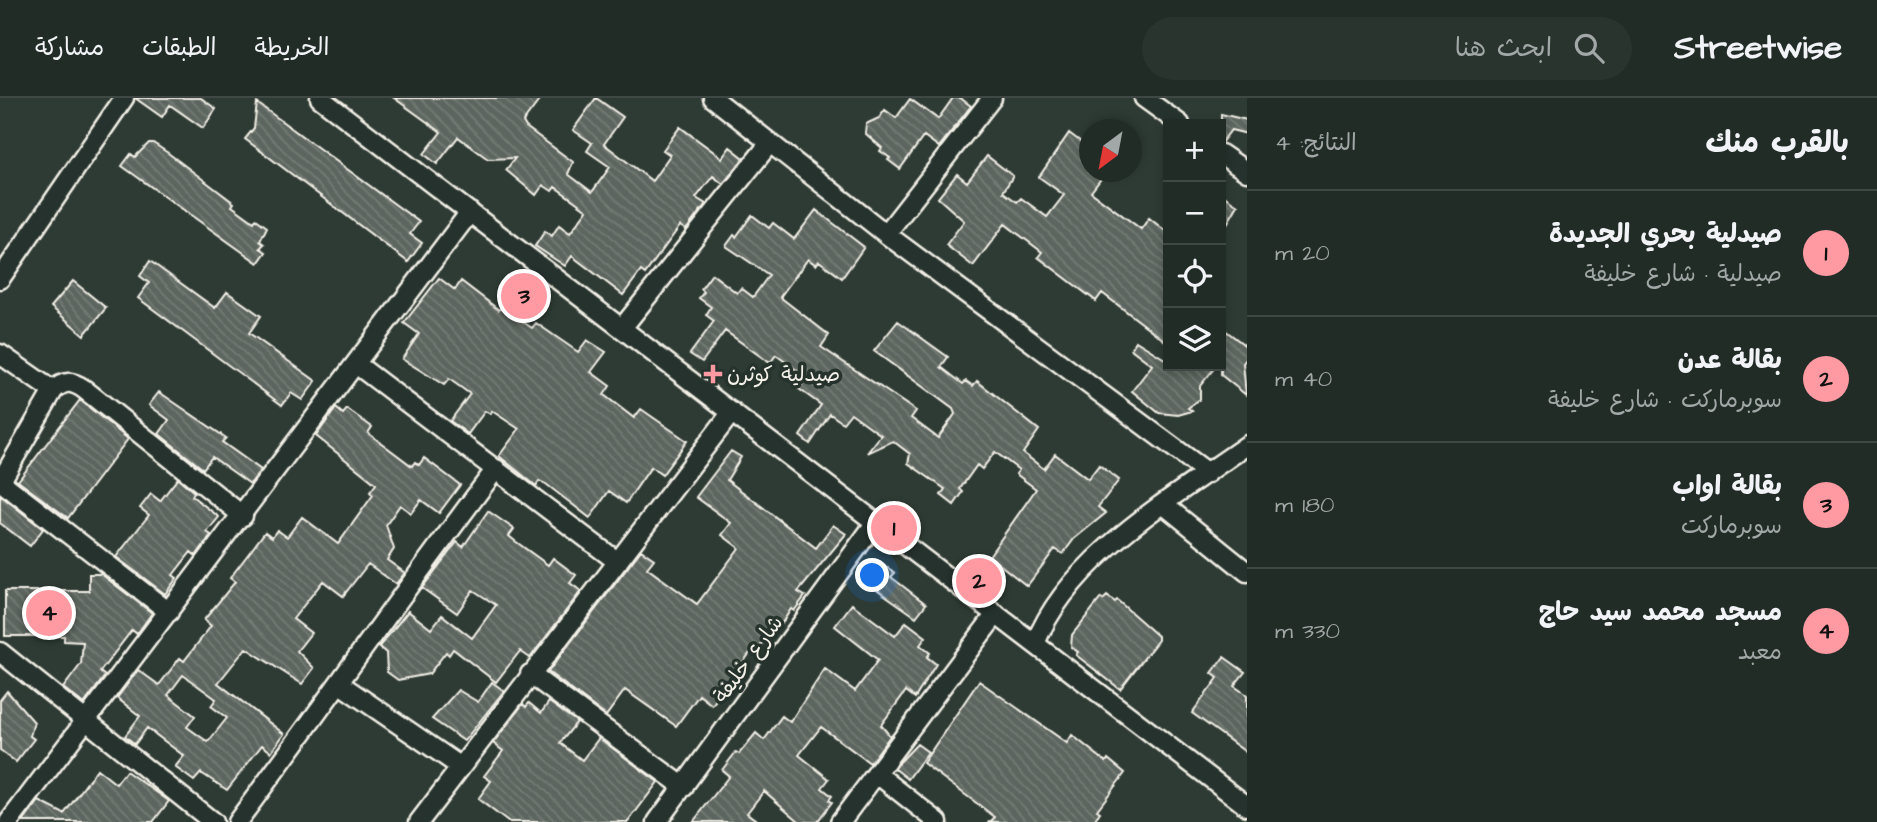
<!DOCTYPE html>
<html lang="ar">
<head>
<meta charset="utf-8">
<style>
  :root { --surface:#222c27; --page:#2a342f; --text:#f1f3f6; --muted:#a2a7a7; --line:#3f4844; --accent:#ff9aa2 }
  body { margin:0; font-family:"Architects Daughter","Playpen Sans Arabic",sans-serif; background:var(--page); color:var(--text); direction:rtl }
  .controls { position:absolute; right:21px; top:21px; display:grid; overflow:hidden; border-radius:0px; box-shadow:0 4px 10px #0003 }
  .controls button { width:63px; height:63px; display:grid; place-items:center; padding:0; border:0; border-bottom:2px solid var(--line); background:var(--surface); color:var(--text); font:35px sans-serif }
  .compass { position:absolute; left:1079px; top:21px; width:63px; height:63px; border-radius:50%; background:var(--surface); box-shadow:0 4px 10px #0003; rotate:212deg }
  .you { position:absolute; left:873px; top:478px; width:24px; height:24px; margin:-18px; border:5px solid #fff; border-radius:50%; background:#1a73e8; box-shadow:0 0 0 10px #1a73e833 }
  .badge { display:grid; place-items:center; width:46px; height:46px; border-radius:50%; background:var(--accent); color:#111; font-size:23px; font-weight:700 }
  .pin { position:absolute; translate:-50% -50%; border:4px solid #fff; box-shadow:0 2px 7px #0006 }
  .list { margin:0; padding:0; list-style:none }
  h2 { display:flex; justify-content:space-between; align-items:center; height:91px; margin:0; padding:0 28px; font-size:30px }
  h2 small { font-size:23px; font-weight:400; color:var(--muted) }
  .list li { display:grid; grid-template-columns:46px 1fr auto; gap:21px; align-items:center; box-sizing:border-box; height:126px; padding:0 28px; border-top:2px solid var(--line) }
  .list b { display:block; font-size:26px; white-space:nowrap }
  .list p { margin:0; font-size:23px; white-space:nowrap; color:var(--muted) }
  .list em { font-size:23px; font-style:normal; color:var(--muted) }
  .icon { flex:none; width:38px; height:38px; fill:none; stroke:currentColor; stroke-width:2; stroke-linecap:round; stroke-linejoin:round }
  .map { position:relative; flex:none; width:1247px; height:724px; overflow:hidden; direction:ltr }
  header { display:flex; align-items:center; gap:42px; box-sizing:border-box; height:98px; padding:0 35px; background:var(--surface); border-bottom:2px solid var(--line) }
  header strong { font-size:33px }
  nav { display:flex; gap:38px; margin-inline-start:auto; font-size:24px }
  .search { width:490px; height:63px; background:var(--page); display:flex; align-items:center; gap:18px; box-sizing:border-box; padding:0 24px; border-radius:38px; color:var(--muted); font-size:26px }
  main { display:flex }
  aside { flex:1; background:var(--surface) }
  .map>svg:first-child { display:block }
</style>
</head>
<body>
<header>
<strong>Streetwise</strong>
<div class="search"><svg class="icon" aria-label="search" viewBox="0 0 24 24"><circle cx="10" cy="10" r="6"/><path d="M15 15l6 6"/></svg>ابحث هنا</div>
<nav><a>الخريطة</a><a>الطبقات</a><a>مشاركة</a></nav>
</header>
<main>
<aside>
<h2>بالقرب منك<small>النتائج: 4</small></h2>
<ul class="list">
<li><span class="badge">1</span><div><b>صيدلية بحري الجديدة</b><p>صيدلية · شارع خليفة</p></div><em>20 m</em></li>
<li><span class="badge">2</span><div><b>بقالة عدن</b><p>سوبرماركت · شارع خليفة</p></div><em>40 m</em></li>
<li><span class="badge">3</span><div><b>بقالة اواب</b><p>سوبرماركت</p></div><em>180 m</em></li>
<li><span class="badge">4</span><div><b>مسجد محمد سيد حاج</b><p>معبد</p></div><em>330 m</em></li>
</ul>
</aside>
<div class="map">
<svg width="1247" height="724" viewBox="0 0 1247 724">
  <defs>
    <pattern id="building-back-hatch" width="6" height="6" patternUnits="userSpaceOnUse" patternTransform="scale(1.75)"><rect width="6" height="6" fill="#5c655e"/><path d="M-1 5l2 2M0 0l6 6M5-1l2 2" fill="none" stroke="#747c75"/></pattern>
  </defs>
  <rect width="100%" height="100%" fill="#2e3b34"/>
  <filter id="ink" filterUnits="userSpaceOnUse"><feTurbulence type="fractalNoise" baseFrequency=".0143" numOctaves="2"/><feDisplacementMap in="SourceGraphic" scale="14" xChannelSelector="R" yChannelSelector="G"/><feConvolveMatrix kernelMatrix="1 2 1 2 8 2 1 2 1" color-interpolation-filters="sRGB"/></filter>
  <g filter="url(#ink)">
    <path fill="url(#building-back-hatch)" stroke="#f4f1e8" stroke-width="2" fill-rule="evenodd" d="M135,0H201L216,11L203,30L170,7L162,19Z
      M394,0H541L523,24L526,29L573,64L568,76L592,94L610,69L587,53L592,45L573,32L596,0L623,19L604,46L652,83L670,57L663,52L680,29L722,60L730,49L744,60L723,86L713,78L696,100L706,106L701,112L686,132L680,128L645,176L641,173L623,197L572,158L565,168L535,148L545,133L552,138L559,127L570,135L587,112L555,89L552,93L543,87L536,97L506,72L515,60L488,61L458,39L437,66L424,56L441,34Z
      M953,0H960L971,8L939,49L924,38L900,71L888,62L890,60L880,53L882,50L865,35L866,26L879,20L885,12L896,20L910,1L938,21Z
      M257,5L419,124L410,136L422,145L408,164L245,41L254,30Z
      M1221,16L1247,22V36L1231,32L1221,45Z
      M1069,35L1089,50V74H1106L1091,94L1141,131L1149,120L1168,135V245L1102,195L1096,203L1038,159L1042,154L1005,126L973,168L946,147L964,123L938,100L957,76L967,84L987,58L1013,78L1003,94L1017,104L1021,100L1047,119L1064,97L1039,79Z
      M149,45H153L168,55L234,105L232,108L254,124L256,121L267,129L260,143L264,146L260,150L266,154L258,165L122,68L131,56L135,59Z
      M1221,96L1238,107L1221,136Z
      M816,112L864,149L842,180L819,163L816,167L808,161L780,199L829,237L821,249L916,313L911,320L938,340L955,316L953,311L874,253L898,223L948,259L941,269L963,286L966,283L973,288L977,283L1039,332L1023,355L1044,371L1055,356L1088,381L1099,367L1119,382L1098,409L1106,415L1074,441L1063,456L1055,451L1027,488L989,458L1036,391L1016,376L1019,372L995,354L982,371L977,367L960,391L963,394L954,407L941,397L945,391L908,365L910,356L893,343L867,355L881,337L851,315L843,325L830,316L810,346L800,338L821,307L799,291L807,280L776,257L770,265L725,233L702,264L690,256L714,223L706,217L711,209L699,200L704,194L701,191L712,176L737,195L741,190L753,199L769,177L726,148L734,137L736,139L752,117L769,130L773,125L794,141Z
      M150,163L215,210L227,194L261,218L249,235L316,283L302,302L291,295L282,307L138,200L149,185L140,178Z
      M439,180L455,192L461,183L499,212L501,209L532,230L536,225L578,254L587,242L606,254L591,274L610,288L604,297L634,320L641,311L687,343L662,377L651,369L626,405L609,393L590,420L546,386L539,383L536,388L499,358L519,331L492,313L490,316L485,313L468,336L450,323L470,296L449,281L444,287L402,261L419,236L404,225Z
      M73,183L106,210L84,237L51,209Z
      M1221,229L1247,249V260L1243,265L1246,297L1221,277Z
      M1136,243L1168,263V268H1216L1200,288V301L1188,310L1192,313L1178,317L1159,315L1132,293L1152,267L1131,251Z
      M159,294L226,340L222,344L261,372L250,386L212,359L203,371L159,336L169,322L149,307Z
      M80,302L128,341L68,420L18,383Z
      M336,310L343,316L347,311L372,329L368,335L412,368L415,364L419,367L424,360L460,387L439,415L421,402L411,415L400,407L386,427L394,451L387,462L405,475L396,486L368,466L343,498L323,483L293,521L311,535L297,553L314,570L302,586L246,550L218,585L284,636L271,654L262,647L227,692L201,675L194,683L175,669L184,658L147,630L135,646L125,638L140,618L117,600L138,572L159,587L180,560L184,563L211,528L204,522L235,484L230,480L265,434L272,439L277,432L287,439L302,419L338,446L373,397L370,394L376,386L316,338ZM183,577L216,601L211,608L227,620L208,644L187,629L195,618L168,597Z
      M731,353L741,359L727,382L816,450L833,427L846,436L798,494L805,498L794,513L791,511L782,525L779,523L759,550L755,548L712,607L699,597L676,628L625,592L606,618L548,574L641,452L654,461L647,470L697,506L739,450L722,437L731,425L696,399Z
      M178,380L194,394L192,398L219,419L207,434L211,437L196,458L191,454L173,477L177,480L165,496L116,459L149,417L140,410L151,396L160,403Z
      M0,397L43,431L30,448L0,425Z
      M488,413L514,431L509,438L515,443L548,467L553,460L576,477L570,485L581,493L530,560L520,553L496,584L453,551L449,557L446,554L429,576L398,582L387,574L386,555L379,549L408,513L431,531L442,517L472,540L496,507L473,492L457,515L422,490L457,444L463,449Z
      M882,466L895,475L891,479L926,506L916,519L868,485Z
      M89,476H101L152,515L137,536L132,532L100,574L105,578L84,606L63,590L81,566L83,544L64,543V538H5V493H89Z
      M1107,498L1115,504L1117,502L1158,538V542L1120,591L1076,557L1078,554L1071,549L1072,537L1101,500L1103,502Z
      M852,506L895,538L906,524L926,539L920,547L930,555L927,559L936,566L915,600L906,593L881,627L890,638L870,665L821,629L799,657L829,681L822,690L832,698L829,702L832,704L817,724H800L764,693L747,715L759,724H693L729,678L722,672L736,654L739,656L756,635L764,642L782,618L790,624L825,571L855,593L878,562L835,528Z
      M1224,559L1245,574L1234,588L1247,597V655L1192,615L1218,580L1212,575Z
      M979,583L1067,645L1072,637L1106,664L1108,661L1125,675L1097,712L1100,714L1093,724H990L995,719L923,665Z
      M492,584L504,593L464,643L432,621L458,592L478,604Z
      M7,593L34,624L30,638L34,641L16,664L0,652V602Z
      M549,604L577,624L560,645L582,662L599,640L658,684L628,724H508L478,701L491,683L484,678L503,653L493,645L523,606L526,609L529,605L541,615Z
      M917,646L928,654L908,681L894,670Z
      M97,671L116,686L126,673L169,703L153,724H23L39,703L64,716Z"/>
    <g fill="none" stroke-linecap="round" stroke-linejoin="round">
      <g stroke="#f4f1e8" stroke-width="23">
        <path id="minor" d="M320,0L1247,708
          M713,0L886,136L1208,375
          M1144,0L1180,26
          M1221,56L1247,74
          M886,136L992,0
          M0,181L124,0
          M622,230L769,46
          M0,256L53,293
          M356,266L618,464
          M0,383L169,514
          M1,383L53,293C64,282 72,283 84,291L243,418
          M1163,406L1247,474
          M1035,546C1069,459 1174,399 1247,347
          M0,554L213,724
          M530,576L684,689
          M340,586L461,669
          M877,676L938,724
          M9,724L470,114
          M237,724C324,607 407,488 496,371
          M419,724L732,314
          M657,724L876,424
          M840,724L996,516"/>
      </g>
      <use href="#minor" stroke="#26332d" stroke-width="18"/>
    </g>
  </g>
  <path fill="#ff9aa2" stroke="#26332d" stroke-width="2.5" d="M709.5 265.5h7v7h7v7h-7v7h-7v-7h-7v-7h7z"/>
  <g text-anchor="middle" stroke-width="7" stroke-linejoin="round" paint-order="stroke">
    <g font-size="21" fill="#f4f1e8" stroke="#26332d" text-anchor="start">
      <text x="727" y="283">صيدلية كوثرن</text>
    </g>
    <g font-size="21" fill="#f4f1e8" stroke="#26332d">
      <text transform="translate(748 561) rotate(-54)" y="7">شارع خليفة</text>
    </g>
  </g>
</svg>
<div class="controls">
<button>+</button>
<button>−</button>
<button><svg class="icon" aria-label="locate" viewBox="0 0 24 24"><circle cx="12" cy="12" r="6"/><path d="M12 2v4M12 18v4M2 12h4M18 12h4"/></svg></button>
<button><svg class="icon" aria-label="layers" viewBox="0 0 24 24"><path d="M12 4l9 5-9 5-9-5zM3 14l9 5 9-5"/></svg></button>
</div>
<svg class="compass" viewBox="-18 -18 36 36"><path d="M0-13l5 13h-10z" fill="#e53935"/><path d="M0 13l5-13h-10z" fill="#a2a7a7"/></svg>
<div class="you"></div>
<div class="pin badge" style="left:894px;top:430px">1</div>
<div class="pin badge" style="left:979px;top:483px">2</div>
<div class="pin badge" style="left:524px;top:198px">3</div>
<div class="pin badge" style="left:49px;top:515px">4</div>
</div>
</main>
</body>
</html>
